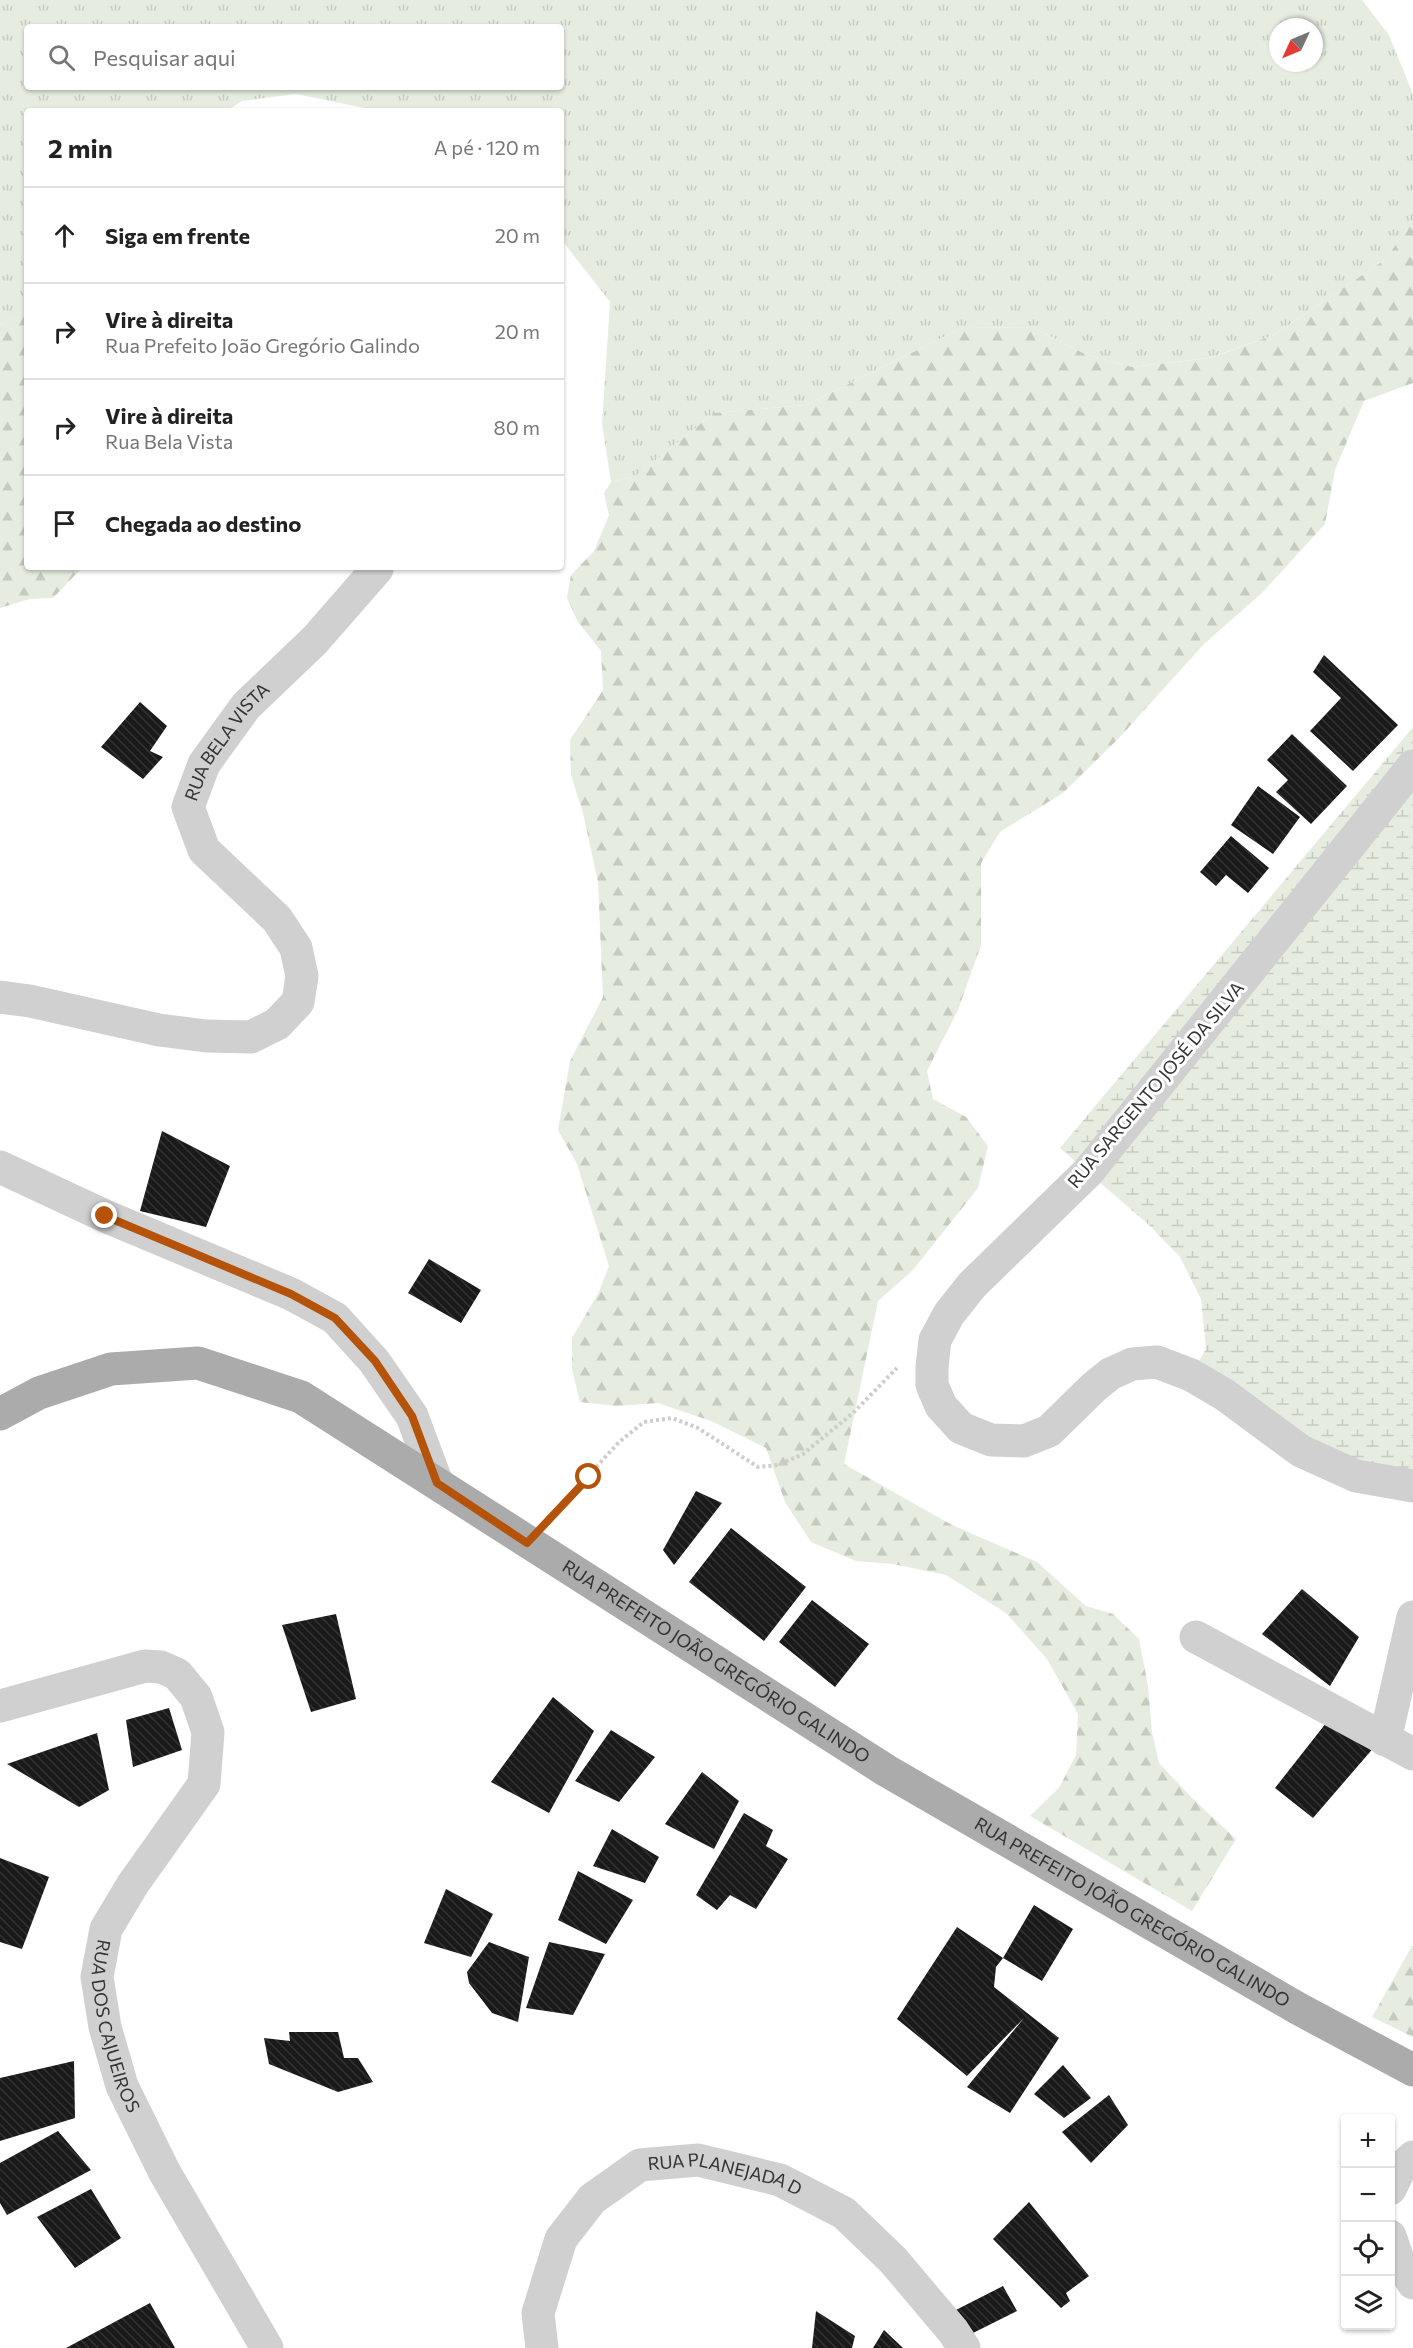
<!DOCTYPE html>
<html lang="pt">
<head>
<meta charset="utf-8">
<style>
  :root { --surface:#fff; --page:#f6f6f6; --text:#222; --muted:#767676; --line:#e0e0e0 }
  body { margin:0; font-family:Commissioner,sans-serif; background:var(--page); color:var(--text) }
  .controls { position:absolute; right:18px; bottom:18px; display:grid; overflow:hidden; border-radius:6px; box-shadow:0 2px 4px #0004 }
  .controls button { width:54px; height:54px; display:grid; place-items:center; padding:0; border:0; border-bottom:2px solid var(--line); background:var(--surface); color:var(--text); font:30px sans-serif }
  .compass { position:absolute; left:1269px; top:18px; width:54px; height:54px; border-radius:50%; background:var(--surface); box-shadow:0 2px 4px #0004; rotate:226deg }
  .stop { position:absolute; width:18px; height:18px; margin:-14px; border:4px solid #b45309; border-radius:50%; background:#fff }
  .stop.end { background:#b45309; border-color:#fff; box-shadow:0 2px 6px #0008 }
  .list { margin:0; padding:0; list-style:none }
  h2 { display:flex; justify-content:space-between; align-items:center; height:78px; margin:0; padding:0 24px; font-size:26px }
  h2 small { font-size:20px; font-weight:400; color:var(--muted) }
  .list li { display:grid; grid-template-columns:39px 1fr auto; gap:18px; align-items:center; box-sizing:border-box; height:96px; padding:0 24px; border-top:2px solid var(--line) }
  .list b { display:block; font-size:22px; white-space:nowrap }
  .list p { margin:0; font-size:20px; white-space:nowrap; color:var(--muted) }
  .list em { font-size:20px; font-style:normal; color:var(--muted) }
  .icon { flex:none; width:33px; height:33px; fill:none; stroke:currentColor; stroke-width:2; stroke-linecap:round; stroke-linejoin:round }
  .map { position:relative; flex:none; width:1413px; height:2348px; overflow:hidden }
  .search { position:absolute; background:var(--surface); box-shadow:0 2px 4px #0004; left:24px; top:24px; width:540px; height:66px; display:flex; align-items:center; gap:15px; box-sizing:border-box; padding:0 21px; border-radius:6px; color:var(--muted); font-size:22px }
  .panel { position:absolute; background:var(--surface); box-shadow:0 2px 4px #0004; left:24px; top:108px; width:540px; height:462px; border-radius:6px }
  .map>svg:first-child { display:block }
</style>
</head>
<body>
<div class="map">
<svg width="1413" height="2348" viewBox="0 0 1413 2348">
  <defs>
    <pattern id="grass-tufts" width="24" height="20" patternUnits="userSpaceOnUse" patternTransform="scale(1.5)"><rect width="24" height="20" fill="#e6ecdf"/><path d="M3 7l-1-3M5 7V3M7 7l1-3M15 17l-1-3M17 17v-4M19 17l1-3" fill="none" stroke="#c6cbc0"/></pattern>
    <pattern id="forest-firs" width="22" height="20" patternUnits="userSpaceOnUse" patternTransform="scale(1.5)"><rect width="22" height="20" fill="#e6ecdf"/><path d="M5 1l3.5 6h-7zM16 11l3.5 6h-7z" fill="#c6cbc0"/></pattern>
    <pattern id="wetland-marsh" width="20" height="14" patternUnits="userSpaceOnUse" patternTransform="scale(1.5)"><rect width="20" height="14" fill="#e6ecdf"/><path d="M1 5h8M5 5V1M11 12h8M15 12V8" fill="none" stroke="#c6cbc0"/></pattern>
    <pattern id="building-back-hatch" width="6" height="6" patternUnits="userSpaceOnUse" patternTransform="scale(1.5)"><rect width="6" height="6" fill="#1a1a1a"/><path d="M-1 5l2 2M0 0l6 6M5-1l2 2" fill="none" stroke="#333"/></pattern>
  </defs>
  <rect width="100%" height="100%" fill="#fff"/>
  <path fill="url(#grass-tufts)" fill-rule="evenodd" d="M0,0H1362L1389,35L1413,94V225L1407,228L1386,259L1274,335L1209,358L1132,367L1085,354L1034,328L964,327L806,405L714,413L636,476L611,482L602,424L610,302L561,239V111H379L296,94L242,101L226,111H27V313L0,325ZM27,27H561V87H27ZM1278,27H1314V63H1278Z"/>
  <path fill="url(#forest-firs)" d="M1413,225V383L1364,401L1335,470L1325,524L1262,593L1204,644L1120,737L1063,793L1000,832L981,863V945L958,1010L927,1071L933,1099L966,1117L988,1146L978,1188L913,1270L878,1301L844,1464L952,1525L1037,1562L1086,1606L1113,1614L1139,1639L1148,1686L1152,1732L1159,1763L1192,1798L1236,1839L1192,1911L1030,1816L1059,1788L1076,1755L1078,1714L1047,1659L1006,1613L946,1575L893,1564L856,1561L811,1542L785,1502L766,1448L711,1421L658,1403L616,1406L580,1402L572,1369V1338L599,1292L609,1266L577,1164L558,1130L570,1061L603,997L598,882L583,813L571,775L570,740L603,690L601,651L578,622L567,598L571,575L594,551L609,515L604,493L611,482L636,476L714,413L806,405L964,327L1034,328L1085,354L1132,367L1210,358L1274,335L1386,259L1407,228Z
    M27,313V567H83L53,598L30,599L0,608V325Z
    M1412,1946H1413V2037L1372,2017Z"/>
  <path fill="url(#wetland-marsh)" d="M1413,727V1486L1395,1483L1191,1375L1206,1349L1201,1299L1180,1257L1149,1225L1060,1148Z"/>
  <path fill="url(#building-back-hatch)" d="M1324,655L1398,725L1353,771L1310,731L1341,698L1313,672Z
    M140,702L167,726L150,751L163,757L143,779L101,747Z
    M1292,734L1347,786L1311,824L1276,792L1288,780L1267,760Z
    M1258,786L1300,817L1273,854L1231,825Z
    M1231,836L1269,868L1248,893L1226,875L1216,886L1200,872Z
    M162,1131L230,1166L206,1227L140,1211Z
    M429,1259L481,1290L461,1323L408,1293Z
    M696,1491L722,1503L674,1565L663,1550Z
    M731,1528L806,1587L764,1641L689,1582Z
    M1302,1589L1359,1637L1330,1686L1262,1634Z
    M812,1600L869,1644L835,1687L779,1642Z
    M336,1614L356,1699L311,1712L282,1625Z
    M553,1697L594,1731L549,1813L491,1782Z
    M169,1708L182,1750L133,1767L126,1720Z
    M1330,1718L1376,1745L1313,1818L1275,1788Z
    M611,1730L655,1757L619,1802L575,1781Z
    M97,1733L109,1790L79,1807L7,1764Z
    M702,1772L739,1801L714,1849L665,1824Z
    M744,1813L773,1830L766,1846L788,1859L756,1909L730,1895L717,1910L696,1895Z
    M612,1829L659,1857L645,1883L593,1866Z
    M0,1858L49,1877L22,1949L0,1942Z
    M578,1871L633,1900L606,1944L558,1920Z
    M446,1889L493,1914L471,1957L424,1943Z
    M1034,1905L1073,1929L1042,1981L1003,1958L996,1967L994,1987L1059,2038L1010,2113L967,2087L1024,2018L967,2076L897,2019L957,1927L1003,1958Z
    M489,1942L529,1957L518,2022L492,2013L469,1983L467,1972Z
    M549,1942L605,1954L573,2015L526,2008Z
    M289,2032H338L344,2058H358L373,2082L338,2092L269,2064L264,2038L290,2041Z
    M74,2061L75,2118L0,2141V2078Z
    M1063,2065L1091,2098L1064,2118L1034,2094Z
    M1109,2095L1128,2125L1091,2163L1062,2132Z
    M58,2131L91,2170L7,2215L0,2203V2163Z
    M91,2189L121,2238L75,2268L37,2217Z
    M1029,2202L1089,2276L1066,2293L1070,2301L1061,2308L993,2239Z
    M1003,2286L1017,2311L971,2334L950,2313Z
    M150,2303L175,2348H66Z
    M816,2311L855,2336L852,2348H812Z
    M884,2330L903,2348H873Z"/>
  <g fill="none" stroke-linecap="round" stroke-linejoin="round">
    <path stroke="#cdcdcd" stroke-width="4" stroke-dasharray="3 3" stroke-linecap="butt" d="M552,1516L619,1442L644,1422L672,1418L698,1428L758,1467L778,1465L803,1454L853,1413L897,1368"/>
    <g stroke="#d0d0d0" stroke-width="33">
      <path d="M1413,766L1088,1172L972,1285L949,1314L935,1340L932,1367V1385L941,1406L961,1428L991,1440L1024,1441L1049,1431L1094,1387L1110,1374L1132,1364L1157,1362L1191,1375L1225,1395L1301,1451L1356,1476L1413,1486"/>
      <path id="s1" d="M0,997L30,1001L159,1030L206,1036L251,1037L277,1024L298,1002L302,976L296,948L277,919L204,850L188,807L204,764L246,706L315,640L377,569"/>
      <path d="M0,1167L105,1216L291,1294L335,1318L374,1361L412,1416L437,1483"/>
      <path d="M1196,1637L1413,1754"/>
      <path id="s2" d="M0,1706L145,1666L161,1667L177,1674L196,1697L208,1732L204,1784L133,1884L106,1929L97,1977L105,2027L122,2086L165,2173L267,2348"/>
      <path d="M1385,1740L1413,1617"/>
      <path d="M1390,2189L1400,2169L1413,2157"/>
      <path d="M1390,2236L1398,2259L1413,2283"/>
      <path id="s3" d="M542,2348L538,2313L561,2239L592,2199L640,2165L698,2160L780,2180L844,2213L893,2260L953,2331L964,2348"/>
    </g>
    <path stroke="#ababab" stroke-width="33" id="s4" d="M0,1414L39,1393L111,1369L198,1363L301,1397L887,1771L1299,2009L1413,2070"/>
  </g>
  <g fill="none" stroke-linecap="round" stroke-linejoin="round">
    <path stroke="#b45309" stroke-width="8" d="M105,1216L291,1294L335,1318L375,1361L412,1416L437,1483L527,1543L589,1477"/>
  </g>
  <g text-anchor="middle" stroke-width="6" stroke-linejoin="round" paint-order="stroke">
    <g font-size="18" fill="#333" stroke="#fff">
      <text dy="6" stroke="none"><textPath href="#s1" startOffset="627">RUA BELA VISTA</textPath></text>
      <text transform="translate(1156 1085) rotate(-50)" y="6">RUA SARGENTO JOSÉ DA SILVA</text>
      <text dy="6" stroke="none"><textPath href="#s4" startOffset="808">RUA PREFEITO JOÃO GREGÓRIO GALINDO</textPath></text>
      <text dy="6" stroke="none"><textPath href="#s4" startOffset="1294">RUA PREFEITO JOÃO GREGÓRIO GALINDO</textPath></text>
      <text dy="6" stroke="none"><textPath href="#s2" startOffset="578">RUA DOS CAJUEIROS</textPath></text>
      <text dy="6" stroke="none"><textPath href="#s3" startOffset="309">RUA PLANEJADA D</textPath></text>
    </g>
  </g>
</svg>
<div class="controls">
<button>+</button>
<button>−</button>
<button><svg class="icon" aria-label="locate" viewBox="0 0 24 24"><circle cx="12" cy="12" r="6"/><path d="M12 2v4M12 18v4M2 12h4M18 12h4"/></svg></button>
<button><svg class="icon" aria-label="layers" viewBox="0 0 24 24"><path d="M12 4l9 5-9 5-9-5zM3 14l9 5 9-5"/></svg></button>
</div>
<svg class="compass" viewBox="-18 -18 36 36"><path d="M0-13l5 13h-10z" fill="#e53935"/><path d="M0 13l5-13h-10z" fill="#767676"/></svg>
<div class="stop" style="left:589px;top:1477px"></div>
<div class="stop end" style="left:105px;top:1216px"></div>
<div class="search"><svg class="icon" aria-label="search" viewBox="0 0 24 24"><circle cx="10" cy="10" r="6"/><path d="M15 15l6 6"/></svg>Pesquisar aqui</div>
<section class="panel">
<h2>2 min<small>A pé · 120 m</small></h2>
<ul class="list">
<li><svg class="icon" aria-label="ahead" viewBox="0 0 24 24"><path d="M12 20V5M6 11l6-6 6 6"/></svg><div><b>Siga em frente</b></div><em>20 m</em></li>
<li><svg class="icon" aria-label="right" viewBox="0 0 24 24"><path d="M7 20v-9h11M14 6l5 5-5 5"/></svg><div><b>Vire à direita</b><p>Rua Prefeito João Gregório Galindo</p></div><em>20 m</em></li>
<li><svg class="icon" aria-label="right" viewBox="0 0 24 24"><path d="M7 20v-9h11M14 6l5 5-5 5"/></svg><div><b>Vire à direita</b><p>Rua Bela Vista</p></div><em>80 m</em></li>
<li><svg class="icon" aria-label="arrive" viewBox="0 0 24 24"><path d="M6 21V4h12l-3 4 3 4H6"/></svg><div><b>Chegada ao destino</b></div></li>
</ul>
</section>
</div>
</body>
</html>
